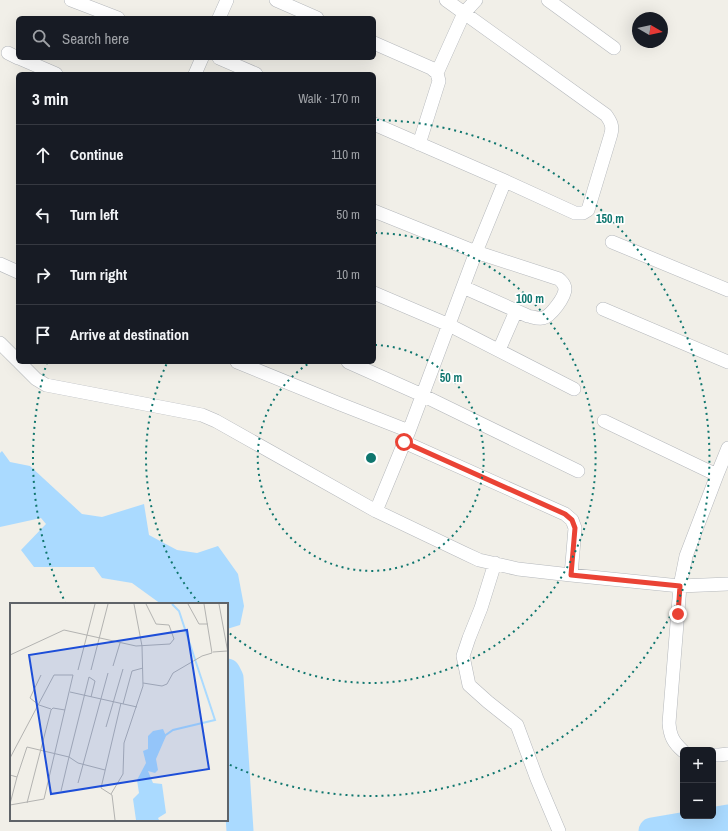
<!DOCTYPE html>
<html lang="en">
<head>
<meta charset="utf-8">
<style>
  :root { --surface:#171b24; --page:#20242c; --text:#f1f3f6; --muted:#9ea1a6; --line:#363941 }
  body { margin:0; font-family:"Archivo Narrow",sans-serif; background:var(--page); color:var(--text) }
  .controls { position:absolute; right:12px; bottom:12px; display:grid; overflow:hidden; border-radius:6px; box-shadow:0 4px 16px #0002 }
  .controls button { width:36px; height:36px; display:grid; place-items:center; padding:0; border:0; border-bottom:1px solid var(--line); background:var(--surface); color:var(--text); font:20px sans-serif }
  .compass { position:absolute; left:632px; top:12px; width:36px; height:36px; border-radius:50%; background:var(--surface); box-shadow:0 4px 16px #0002; rotate:99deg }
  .stop { position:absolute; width:12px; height:12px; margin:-9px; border:3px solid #ea4335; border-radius:50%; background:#fff }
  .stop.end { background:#ea4335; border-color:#fff; box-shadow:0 1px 4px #0008 }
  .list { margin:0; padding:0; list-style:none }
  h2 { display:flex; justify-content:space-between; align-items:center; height:52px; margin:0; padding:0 16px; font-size:17px }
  h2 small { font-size:13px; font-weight:400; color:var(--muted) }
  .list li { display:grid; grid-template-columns:26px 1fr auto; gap:12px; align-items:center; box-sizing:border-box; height:60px; padding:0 16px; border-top:1px solid var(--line) }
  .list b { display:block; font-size:15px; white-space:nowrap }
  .list em { font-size:13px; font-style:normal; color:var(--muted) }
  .icon { flex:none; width:22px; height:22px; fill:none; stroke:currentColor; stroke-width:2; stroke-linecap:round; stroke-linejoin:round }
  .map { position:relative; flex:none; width:728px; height:831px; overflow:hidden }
  .search { position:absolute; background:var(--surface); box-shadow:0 4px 16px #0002; left:16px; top:16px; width:360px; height:44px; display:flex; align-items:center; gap:10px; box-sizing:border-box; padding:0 14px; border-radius:6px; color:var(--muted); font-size:15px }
  .panel { position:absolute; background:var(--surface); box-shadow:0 4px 16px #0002; left:16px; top:72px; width:360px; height:292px; border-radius:6px }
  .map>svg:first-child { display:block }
</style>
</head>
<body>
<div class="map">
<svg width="728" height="831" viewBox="0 0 728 831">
  <rect width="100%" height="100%" fill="#f1efe8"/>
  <path fill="#aadaff" d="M2,451L10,462L30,466L82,514L102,517L144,504L149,535L177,550L197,553L218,546L238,574L244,606L240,625L227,629V604H161L132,583L102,578L94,567H34L21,550L46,524L41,518L0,527V453Z"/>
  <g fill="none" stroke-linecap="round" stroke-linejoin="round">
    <path stroke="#aadaff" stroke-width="27" d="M227,672L230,678L240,831
      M652,831L728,818"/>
    <g stroke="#b5b8bc" stroke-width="14">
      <path id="minor" d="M71,0L118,18
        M276,0L317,18
        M548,0L614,48
        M219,18L227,0
        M374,43L431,68L437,73L439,81L419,144
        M8,53L18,58
        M19,58L56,74
        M219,58L256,74
        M437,73L464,13L476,0
        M195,74L202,58
        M374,124L505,181L575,213H583L588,210L611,134C613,126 611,122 606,115L446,0
        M374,211L476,252L559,279C562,282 565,284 565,289C565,297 551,316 543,318C538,319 533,317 528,316L463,287
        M612,242L728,290
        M0,264L18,272
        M374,293L449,325L574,389
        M603,309L728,362
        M0,343L18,361
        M499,350L516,311
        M19,362L36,379L46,385L202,415L216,421L376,511L464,553L479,560L518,569L571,575L680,586L728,584
        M237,362L340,404L409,431
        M348,362L422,395L578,471
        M604,421L717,475
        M404,442L565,514L572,520L575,528L571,575
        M376,511L409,431L476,252L505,181
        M495,563L481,608L469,638L463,656L469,685L488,702L517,725L537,779L559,831
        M683,751C673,742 670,736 669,723L680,586L686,556L717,475L728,448
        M713,755H719L728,754"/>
    </g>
    <use href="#minor" stroke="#fff" stroke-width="13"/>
  </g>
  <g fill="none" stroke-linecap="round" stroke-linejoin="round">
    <path stroke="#ea4335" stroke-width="5" d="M404,442L565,514L572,520L575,528L571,575L680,586L678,614"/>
  </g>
  <g fill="none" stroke="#0f766e" stroke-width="2" stroke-dasharray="2 4">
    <path d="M375 345A113 113 0 1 1 311 362"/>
    <path d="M199 603A225 225 0 0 1 167 363M375 233A225 225 0 1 1 228 632"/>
    <path d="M66 604A338 338 0 0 1 47 362M377 120A338 338 0 1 1 228 764"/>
  </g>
  <g transform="translate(10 603)">
    <rect width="218" height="218" fill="#f1efe8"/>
    <path d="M153,126L156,133L146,156L148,167L145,170L138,168L143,180L152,181L156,210L148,215L149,217H126L123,196L129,190L127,177L136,160L133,148L138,146V133L143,128Z" fill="#aadaff"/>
    <path fill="none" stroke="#aadaff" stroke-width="2" d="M150,136L163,127L205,117L169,8L162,1"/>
    <path fill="none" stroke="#b3b3b1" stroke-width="1" d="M178,1L189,21H198M209,1L218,50M203,49L217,48M0,52L54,27L126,43L160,41L164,36L159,22L146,21L136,1M103,63L110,40M68,67L85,1M81,67L98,1M31,72L20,95L29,102L41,106M133,80L152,83L157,81L163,70L192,53L202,50L194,1M60,89L127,104M113,101L122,68L133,65M96,124L113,66M0,155L44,72H63L34,196L0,202M0,172L7,174L17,144L59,154L79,74L85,78L81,94M68,180L98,70M51,188L59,154L68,160L95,167M101,191L113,171L114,140L133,83L132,43L124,1M17,200L41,107L43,105L55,107M0,201L7,174M105,217L102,192L91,185L111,100"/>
    <path fill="#1d4ed8" fill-opacity="0.15" stroke="#1d4ed8" stroke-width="2" d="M177,27L199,166L41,191L19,52Z"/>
    <rect width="218" height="218" fill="none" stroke="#5f6368" stroke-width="2"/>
  </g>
  <circle cx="371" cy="458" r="6" fill="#0f766e" stroke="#fff" stroke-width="2"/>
  <g font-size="12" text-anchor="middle" font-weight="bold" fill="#0f766e" stroke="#fff" stroke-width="3.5" stroke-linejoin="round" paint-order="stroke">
    <text x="610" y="223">150 m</text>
    <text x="530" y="303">100 m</text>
    <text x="451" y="382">50 m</text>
  </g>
</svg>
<div class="controls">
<button>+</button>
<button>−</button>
</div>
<svg class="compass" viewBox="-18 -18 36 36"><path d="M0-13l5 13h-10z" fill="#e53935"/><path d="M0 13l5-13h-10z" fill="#9ea1a6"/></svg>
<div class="stop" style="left:404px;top:442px"></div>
<div class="stop end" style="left:678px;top:614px"></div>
<div class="search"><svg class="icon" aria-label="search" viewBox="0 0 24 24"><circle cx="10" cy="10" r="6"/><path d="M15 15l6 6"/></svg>Search here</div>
<section class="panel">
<h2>3 min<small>Walk · 170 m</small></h2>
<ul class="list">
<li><svg class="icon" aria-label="ahead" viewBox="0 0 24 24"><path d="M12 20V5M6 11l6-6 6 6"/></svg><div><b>Continue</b></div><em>110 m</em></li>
<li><svg class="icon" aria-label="left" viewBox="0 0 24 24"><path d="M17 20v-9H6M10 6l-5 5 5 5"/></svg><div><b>Turn left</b></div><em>50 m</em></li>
<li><svg class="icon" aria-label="right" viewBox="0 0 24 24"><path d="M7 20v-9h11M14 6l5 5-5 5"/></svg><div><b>Turn right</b></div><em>10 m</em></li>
<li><svg class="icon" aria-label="arrive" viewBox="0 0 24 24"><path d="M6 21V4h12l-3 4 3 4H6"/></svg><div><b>Arrive at destination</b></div></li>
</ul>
</section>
</div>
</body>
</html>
